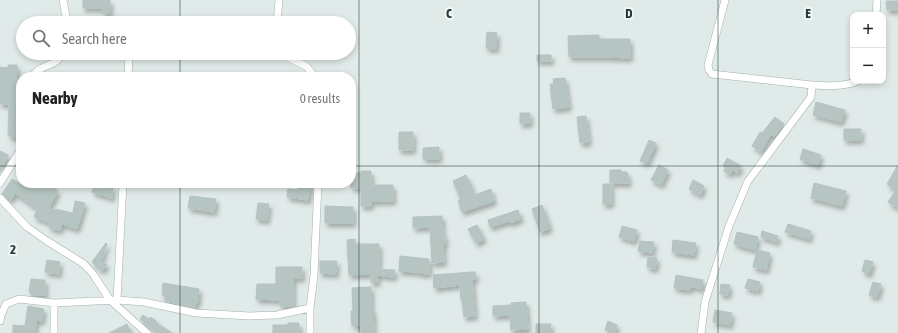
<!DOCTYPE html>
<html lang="en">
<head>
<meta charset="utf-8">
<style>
  :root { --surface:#fff; --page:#f2f2f2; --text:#222; --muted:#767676; --line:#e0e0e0 }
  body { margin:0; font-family:"Asap Condensed",sans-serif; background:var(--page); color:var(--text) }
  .controls { position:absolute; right:12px; top:12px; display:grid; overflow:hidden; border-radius:8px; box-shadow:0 2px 6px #0003 }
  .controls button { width:36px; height:36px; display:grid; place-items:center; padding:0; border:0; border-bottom:1px solid var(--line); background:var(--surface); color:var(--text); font:20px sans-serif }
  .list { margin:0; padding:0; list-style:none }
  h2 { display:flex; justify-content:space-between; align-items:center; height:52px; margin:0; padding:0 16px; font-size:17px }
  h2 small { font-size:13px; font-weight:400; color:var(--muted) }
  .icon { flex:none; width:22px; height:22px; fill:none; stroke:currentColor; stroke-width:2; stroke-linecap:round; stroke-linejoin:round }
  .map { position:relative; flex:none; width:898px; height:333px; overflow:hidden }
  .search { position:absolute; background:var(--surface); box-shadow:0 2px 6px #0003; left:16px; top:16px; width:340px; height:44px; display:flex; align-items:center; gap:10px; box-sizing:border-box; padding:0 14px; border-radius:22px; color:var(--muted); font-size:15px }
  .panel { position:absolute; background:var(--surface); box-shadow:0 2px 6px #0003; left:16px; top:72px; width:340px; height:116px; border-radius:16px }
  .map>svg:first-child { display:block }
</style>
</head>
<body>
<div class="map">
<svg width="898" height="333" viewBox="0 0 898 333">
  <defs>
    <filter id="shadow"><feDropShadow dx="2.5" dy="4" stdDeviation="2" flood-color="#0004"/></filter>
  </defs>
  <rect width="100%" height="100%" fill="#e0eae8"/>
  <path fill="#b6c5c2" stroke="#b3c3c1" filter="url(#shadow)" d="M83,0H110V13H103V8H83Z
    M886,1H898V10H887Z
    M487,32L497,33L496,49L486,48Z
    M599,35V39H630V58L607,57H569L568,36Z
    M537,55H551V61H537Z
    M8,65H17L18,91H21V104H16L15,131L21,132L20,138L9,136V134H8L9,104H0V67L8,68Z
    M565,78L569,107L553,109L550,84H554L553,79Z
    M816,102L845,110L841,122L813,115Z
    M520,113H530V123L520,124Z
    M586,116L589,142L580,143L577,117Z
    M775,117L784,124L774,137L771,134L761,152L752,146L760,132L762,133Z
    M844,129H861V140H844Z
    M399,132H413V150H399Z
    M649,140L656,143L647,163L640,161Z
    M439,147V159H423V148Z
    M803,149L821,155L818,165L800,159Z
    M0,151L8,155L0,172Z
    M727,158L741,166L737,173L732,170L730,174L724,171L726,167L723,166Z
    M659,165L668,170L661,185L651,180Z
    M898,165V208L888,202L896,190L887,184Z
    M610,170H621V172H627L629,183H610Z
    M361,171H371V185H393V201H371V206H361V188H351V173H361Z
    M466,175L475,195L491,189L494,201L462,212L458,200H461L453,181Z
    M12,179L26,188L29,183H53L51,187L58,191L49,208L73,213L75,201L85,203L77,229L62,224L60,230L49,228L50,223L34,217L37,209L15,193L11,200L2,194Z
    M693,180L704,186L700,195L689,189Z
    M95,183H108L107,187L113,188L112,198L92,192Z
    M299,183H311L308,200L287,197L288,189L298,190Z
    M814,183L846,191L842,206L811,198Z
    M603,184H611V204H603Z
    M190,196L216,199L214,212L188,208Z
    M258,203L269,204L267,220L256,219Z
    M542,205L550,228L540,232L532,209Z
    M325,206L353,207V223H325Z
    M518,210L521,219L510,223L509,221L490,227L488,220Z
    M442,216L443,235H445V244L443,245L444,262L432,263L430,227L413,228V217Z
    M788,224L811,231L809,239L785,232Z
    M477,225L484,239L476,243L468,229Z
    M622,226L637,230L634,241L619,237Z
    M762,231L778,236L777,242L761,237Z
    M737,232L758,237L755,250L734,244Z
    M355,239V244H379V269L395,270L394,277L377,275L378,282L371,283V274L349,275L347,240Z
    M673,240L696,243L694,255L672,252Z
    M640,241L654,242L652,253L638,251Z
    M106,243L107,244L101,261L107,265L102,271L92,262Z
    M757,250L770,253L766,270L753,267Z
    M400,256L429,259V274L418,273V272L399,271Z
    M648,257L657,258L655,269L647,267Z
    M47,260L60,262L59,274L45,272Z
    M865,260L873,262L869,274L862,271Z
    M320,261H337L336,274L320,273Z
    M276,267H302V278H293V306H280V300L256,299L257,284H276Z
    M472,272H475L476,279H472L475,316L464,317L462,300H461L460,285L434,288L433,275Z
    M676,275L703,280L701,289L691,286L690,290L674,288Z
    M31,279L45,280V295H31V292H29Z
    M748,279L760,282L758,291L745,288Z
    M873,282L881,284L877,297L869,295Z
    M163,283L199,289L198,302H196L195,308L165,301L166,296L162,295Z
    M721,284L730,285L728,295L720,294Z
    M371,287V310H373L374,333H361V325L352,326L351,311H353L352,288Z
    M526,302L528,329L511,330L510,315L493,316V306L512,305L511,303Z
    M28,306L44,309L42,321L36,320L35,333H13V325L25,326Z
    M715,310L732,313L730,325L713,322Z
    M143,315L149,319L151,317L156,321L155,322L172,333H158L140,319Z
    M608,321L617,325L614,333L605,330Z
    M288,323H299V333H273V325H288Z
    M127,324L131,333H109Z
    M536,324H551L550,333H536Z"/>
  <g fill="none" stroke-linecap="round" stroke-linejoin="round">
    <g stroke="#a3b1b0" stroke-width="8">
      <path id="street" d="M63,0L66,16L69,23
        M876,15L877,0
        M277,23L279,0
        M279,53L306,66L315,77
        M32,77C42,62 57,68 62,53
        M128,77L129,53
        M812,85C828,86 843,87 858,81
        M0,183L21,149
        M0,198L27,227L47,241L84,264L93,274L110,300L147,333
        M117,300L123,183
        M0,321L1,315L6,304L19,299L54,303L117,300L144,302L196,313L250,316L277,315L310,308
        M54,333V303
        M310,333V308L314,275L318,183
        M701,333L705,302L729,226L748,181L811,97L812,85L712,74L709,70L708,65L725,0"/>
    </g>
    <use href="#street" stroke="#fff" stroke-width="7"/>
  </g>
  <path fill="none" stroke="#223939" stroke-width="1" stroke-opacity="0.55" d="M180,0V23M359,0V333M539,0V333M718,0V333M180,53V77M0,166H21M351,166H898M180,183V333"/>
  <g font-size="13" text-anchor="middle" font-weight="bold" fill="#223939" stroke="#f0f7f5" stroke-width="4" stroke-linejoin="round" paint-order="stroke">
    <text x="449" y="18">C</text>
    <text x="629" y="18">D</text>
    <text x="808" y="18">E</text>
    <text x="13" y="254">2</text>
  </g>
</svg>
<div class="controls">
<button>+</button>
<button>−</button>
</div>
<div class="search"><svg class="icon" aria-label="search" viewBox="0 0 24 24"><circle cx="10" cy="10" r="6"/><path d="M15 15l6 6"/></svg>Search here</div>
<section class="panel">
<h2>Nearby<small>0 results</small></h2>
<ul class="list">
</ul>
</section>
</div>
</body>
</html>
